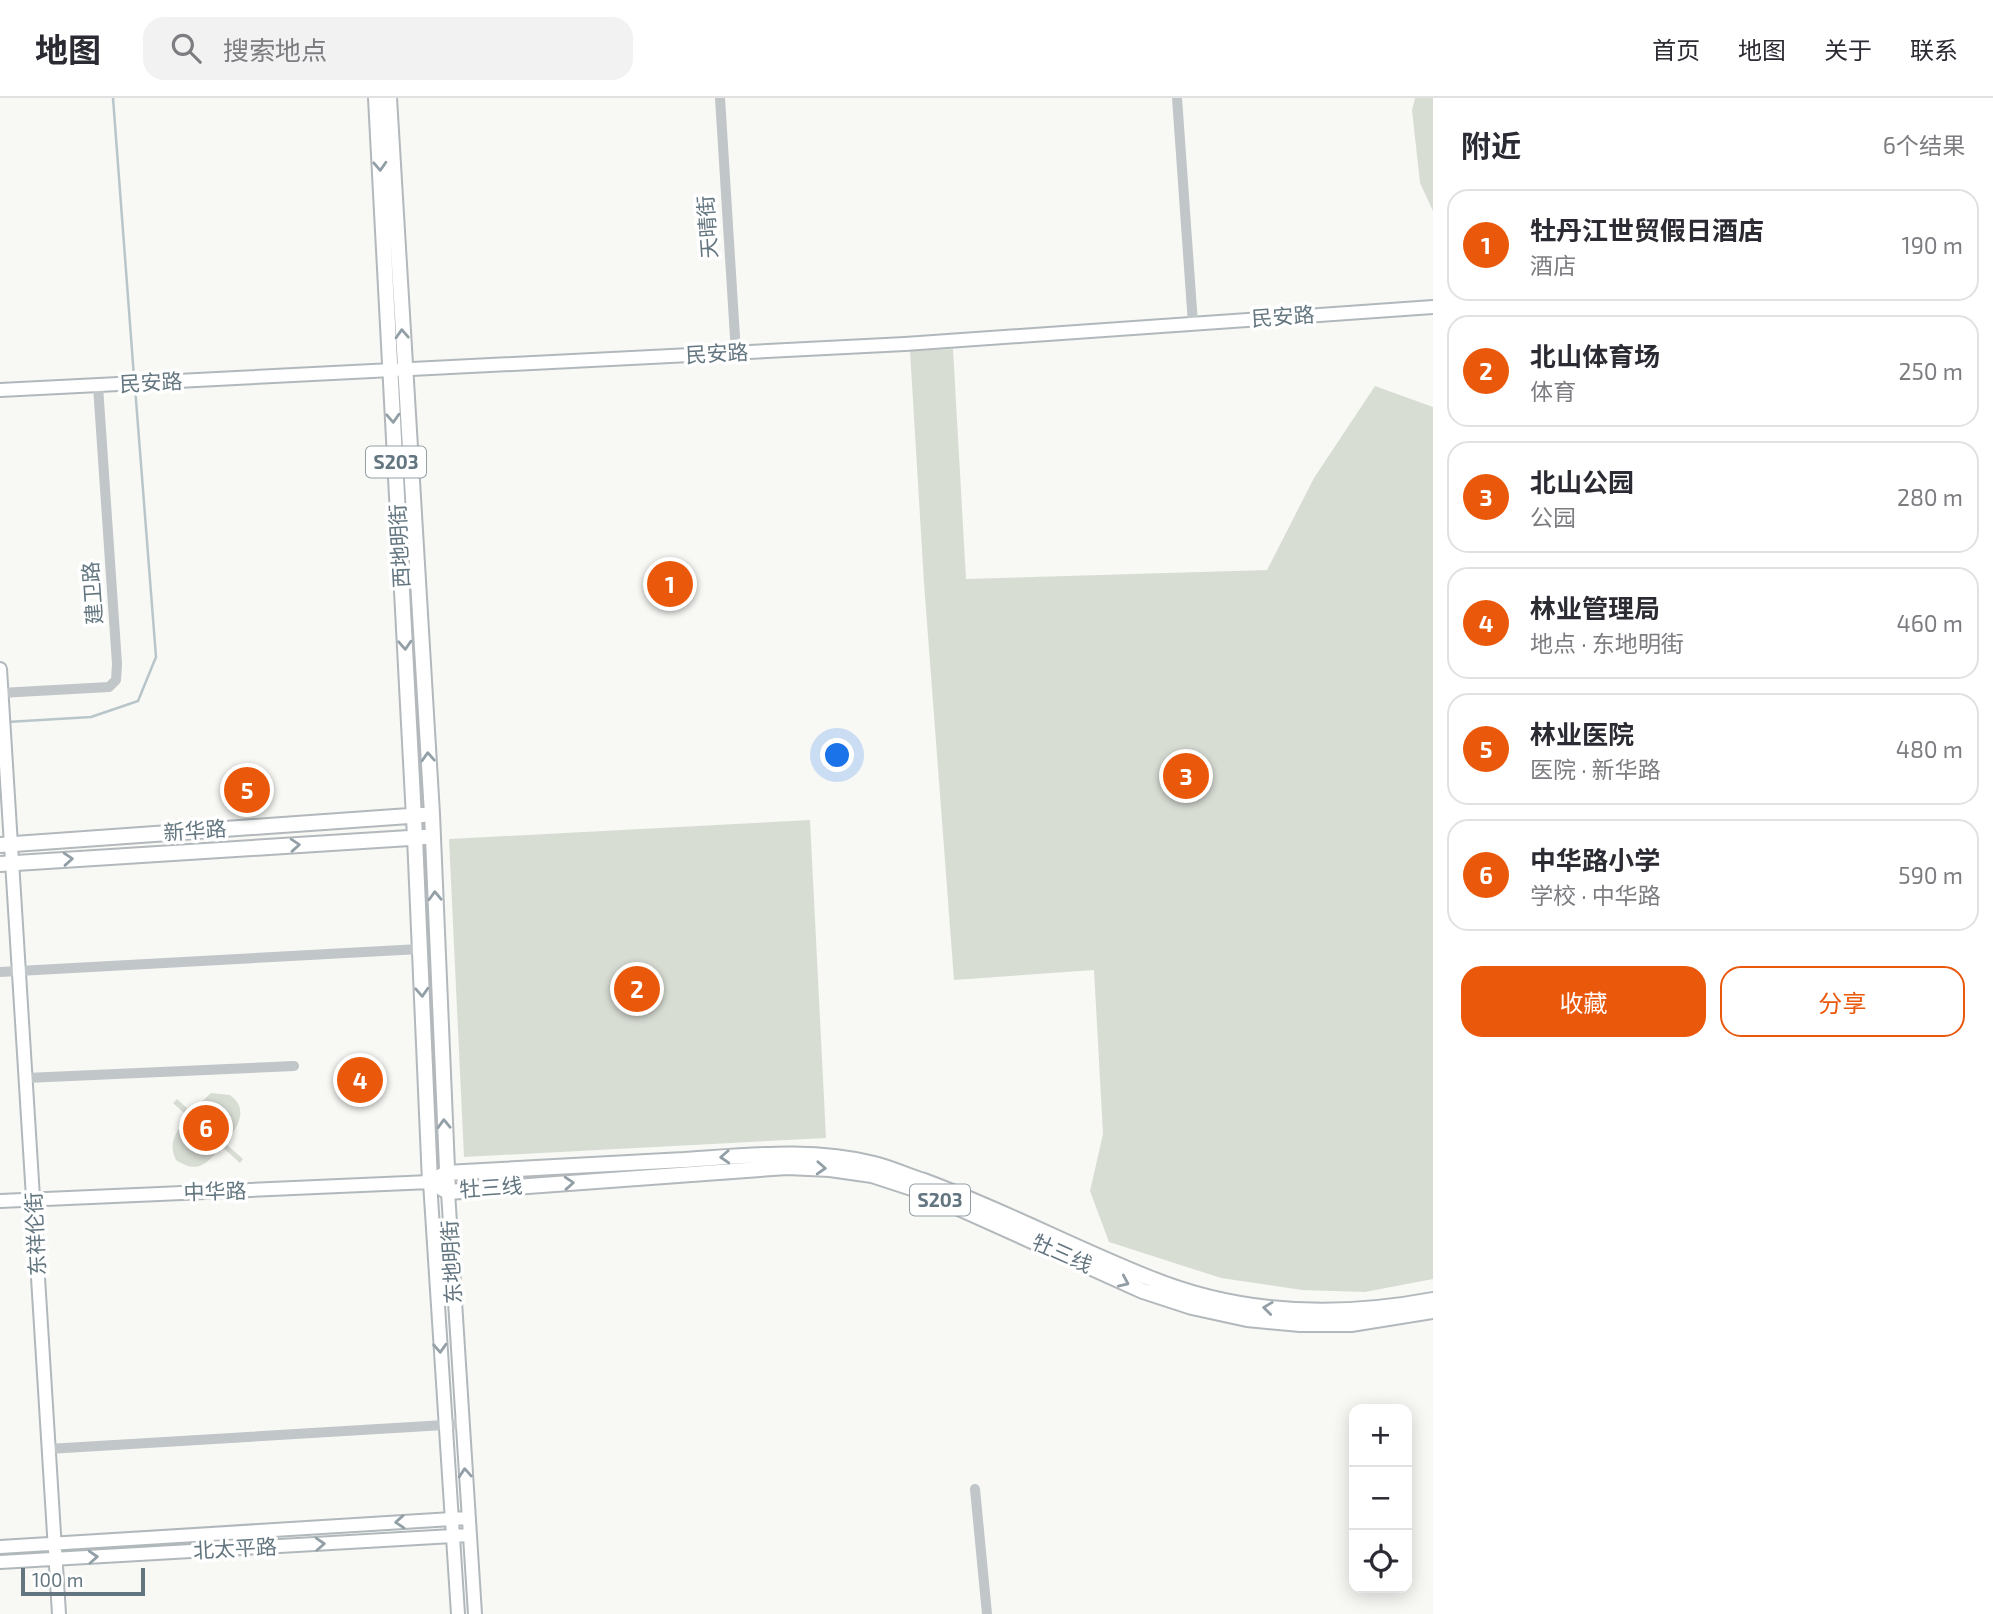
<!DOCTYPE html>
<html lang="zh">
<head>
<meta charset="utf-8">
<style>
  :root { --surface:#fff; --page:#f2f2f3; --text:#2b2b33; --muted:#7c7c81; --line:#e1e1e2; --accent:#ea580c }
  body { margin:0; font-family:"Exo 2","Noto Sans SC",sans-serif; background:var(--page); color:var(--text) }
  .controls { position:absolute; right:21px; bottom:21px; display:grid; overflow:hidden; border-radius:14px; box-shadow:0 4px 18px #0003 }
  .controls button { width:63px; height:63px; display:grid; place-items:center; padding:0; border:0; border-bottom:2px solid var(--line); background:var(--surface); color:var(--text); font:35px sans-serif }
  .scale { position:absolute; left:21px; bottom:18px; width:124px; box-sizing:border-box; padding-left:7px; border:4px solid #637680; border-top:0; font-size:19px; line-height:24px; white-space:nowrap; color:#637680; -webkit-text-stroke:5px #fff; paint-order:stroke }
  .you { position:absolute; left:838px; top:658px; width:24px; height:24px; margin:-18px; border:5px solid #fff; border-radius:50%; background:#1a73e8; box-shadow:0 0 0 10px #1a73e833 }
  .badge { display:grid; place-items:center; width:46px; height:46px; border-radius:50%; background:var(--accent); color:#fff; font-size:23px; font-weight:700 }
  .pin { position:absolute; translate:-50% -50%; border:4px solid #fff; box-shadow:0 2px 7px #0006 }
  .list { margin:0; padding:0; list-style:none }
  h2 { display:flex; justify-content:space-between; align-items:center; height:91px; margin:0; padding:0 28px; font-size:30px }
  h2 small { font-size:23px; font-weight:400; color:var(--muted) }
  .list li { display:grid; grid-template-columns:46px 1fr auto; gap:21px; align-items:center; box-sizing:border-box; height:112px; margin:0 14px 14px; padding:0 14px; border:2px solid var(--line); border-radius:21px }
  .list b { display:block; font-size:26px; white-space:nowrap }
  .list p { margin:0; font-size:23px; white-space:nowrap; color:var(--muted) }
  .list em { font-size:23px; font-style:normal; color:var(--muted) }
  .actions { display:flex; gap:14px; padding:21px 28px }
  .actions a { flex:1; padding:16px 0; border:2px solid var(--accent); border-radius:21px; text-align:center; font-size:24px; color:var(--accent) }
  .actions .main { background:var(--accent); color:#fff }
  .icon { flex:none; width:38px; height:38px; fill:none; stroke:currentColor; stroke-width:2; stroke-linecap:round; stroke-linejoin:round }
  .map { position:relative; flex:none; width:1433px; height:1516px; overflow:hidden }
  header { display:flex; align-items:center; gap:42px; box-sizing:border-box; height:98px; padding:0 35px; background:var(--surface); border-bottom:2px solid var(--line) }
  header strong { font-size:33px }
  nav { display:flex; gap:38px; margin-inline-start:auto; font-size:24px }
  .search { width:490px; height:63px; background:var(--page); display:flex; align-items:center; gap:18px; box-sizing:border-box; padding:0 24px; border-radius:21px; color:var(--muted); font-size:26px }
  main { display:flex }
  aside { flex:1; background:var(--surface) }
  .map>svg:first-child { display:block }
</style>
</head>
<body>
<header>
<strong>地图</strong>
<div class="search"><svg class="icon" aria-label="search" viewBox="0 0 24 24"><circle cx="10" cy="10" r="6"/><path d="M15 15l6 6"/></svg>搜索地点</div>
<nav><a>首页</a><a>地图</a><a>关于</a><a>联系</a></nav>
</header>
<main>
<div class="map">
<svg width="1433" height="1516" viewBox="0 0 1433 1516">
  <rect width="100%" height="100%" fill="#f8f8f5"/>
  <path fill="#d8ddd4" d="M1415,0H1433V113L1420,85L1412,12Z
    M953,251L966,481L1267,472L1314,380L1375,288L1433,309V1181L1365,1194L1302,1192L1221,1180L1109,1144L1090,1093L1103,1036L1094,872L954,882L924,485L910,253Z
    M810,722L826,1040L464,1059L449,741Z
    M211,995L230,997C250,1012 237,1030 225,1045L243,1061L240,1065L222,1049C206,1065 199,1077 176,1062C167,1044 177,1033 188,1019L173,1005L177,1001L191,1014Z"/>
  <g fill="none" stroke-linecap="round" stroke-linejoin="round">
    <path stroke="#b8c6c9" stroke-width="2.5" d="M113,0L134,279
      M7,624L91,619L138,603L156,559L135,289"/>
    <g stroke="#b1b8bc" stroke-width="16">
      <path id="secondary" d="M0,292L905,246L1433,209
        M0,571L59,1516
        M448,1094L475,1516
        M0,1103L430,1084L458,1516
        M0,1449L468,1420
        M0,1464L470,1437"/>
    </g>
    <g stroke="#b2b8bb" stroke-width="18">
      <path id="primary" d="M376,0L415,739L430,1084
        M389,0L432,716L448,1094
        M0,747L423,717
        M0,766L425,739
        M439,1079L446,1075C526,1070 605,1066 684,1062C747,1058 813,1050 874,1066C891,1070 907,1078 924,1083C1000,1111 1072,1149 1147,1179C1238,1217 1337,1220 1433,1202
        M441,1090L448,1094L787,1069L830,1071L872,1077L921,1093L1143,1193L1192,1209L1247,1221L1300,1226H1351L1433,1213"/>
    </g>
    <path stroke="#c1c6c9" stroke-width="10" d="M720,0L736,255
      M1177,0L1193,226
      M0,595L109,589L116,582L117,566L98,288
      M0,874L420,851
      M26,980L294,968
      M48,1351L461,1326
      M975,1391L987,1516"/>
    <use href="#secondary" stroke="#fff" stroke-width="12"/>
    <use href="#primary" stroke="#fff" stroke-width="14"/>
  </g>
  <defs><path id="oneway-chevron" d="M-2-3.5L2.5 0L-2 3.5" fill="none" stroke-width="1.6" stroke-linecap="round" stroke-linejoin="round" transform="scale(1.75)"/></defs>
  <g stroke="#929fa6">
    <use href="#oneway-chevron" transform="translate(380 68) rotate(87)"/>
    <use href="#oneway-chevron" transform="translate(402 236) rotate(-93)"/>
    <use href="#oneway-chevron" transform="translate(393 320) rotate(87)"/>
    <use href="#oneway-chevron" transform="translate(405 547) rotate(87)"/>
    <use href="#oneway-chevron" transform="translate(428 659) rotate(-93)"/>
    <use href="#oneway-chevron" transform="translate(295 747) rotate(-4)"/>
    <use href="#oneway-chevron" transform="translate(68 761) rotate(-4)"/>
    <use href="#oneway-chevron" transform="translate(435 798) rotate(-92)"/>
    <use href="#oneway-chevron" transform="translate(422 894) rotate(87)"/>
    <use href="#oneway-chevron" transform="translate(444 1026) rotate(-92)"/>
    <use href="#oneway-chevron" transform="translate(725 1059) rotate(177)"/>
    <use href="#oneway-chevron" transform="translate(821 1070) rotate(3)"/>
    <use href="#oneway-chevron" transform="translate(569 1085) rotate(-4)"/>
    <use href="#oneway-chevron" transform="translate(1124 1184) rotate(24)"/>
    <use href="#oneway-chevron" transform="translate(1268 1210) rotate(-173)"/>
    <use href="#oneway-chevron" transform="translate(440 1250) rotate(87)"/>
    <use href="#oneway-chevron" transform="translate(465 1375) rotate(-94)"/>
    <use href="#oneway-chevron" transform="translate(400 1424) rotate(176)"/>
    <use href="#oneway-chevron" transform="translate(320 1446) rotate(-3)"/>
    <use href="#oneway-chevron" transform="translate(93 1459) rotate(-3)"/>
  </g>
  <g text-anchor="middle" stroke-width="7" stroke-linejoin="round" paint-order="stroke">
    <g fill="#fff" stroke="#929fa6" stroke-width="2">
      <rect x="366" y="348.5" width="60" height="31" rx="5"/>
      <rect x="910" y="1086.5" width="60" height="31" rx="5"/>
    </g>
    <g font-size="19" font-weight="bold" fill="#637680">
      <text x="396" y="371">S203</text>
      <text x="940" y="1109">S203</text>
    </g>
    <g font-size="21" fill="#637680" stroke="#fff">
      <text transform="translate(708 129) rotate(-94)" y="7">天晴街</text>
      <text transform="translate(1283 219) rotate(-4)" y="7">民安路</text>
      <text transform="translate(717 256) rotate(-3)" y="7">民安路</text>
      <text transform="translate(151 285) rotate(-3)" y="7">民安路</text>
      <text transform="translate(400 448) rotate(-93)" y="7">西地明街</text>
      <text transform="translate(93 495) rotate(-94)" y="7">建卫路</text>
      <text transform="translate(195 733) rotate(-4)" y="7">新华路</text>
      <text transform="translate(491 1090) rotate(-4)" y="7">牡三线</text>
      <text transform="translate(215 1094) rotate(-2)" y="7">中华路</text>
      <text transform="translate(36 1136) rotate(-93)" y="7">东祥伦街</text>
      <text transform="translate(1062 1156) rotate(24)" y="7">牡三线</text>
      <text transform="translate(452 1164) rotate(-93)" y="7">东地明街</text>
      <text transform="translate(235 1451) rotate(-3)" y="7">北太平路</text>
    </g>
  </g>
</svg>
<div class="controls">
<button>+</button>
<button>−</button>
<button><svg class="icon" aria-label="locate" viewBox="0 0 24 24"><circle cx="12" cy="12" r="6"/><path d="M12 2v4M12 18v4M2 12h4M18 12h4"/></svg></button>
</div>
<div class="scale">100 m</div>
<div class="you"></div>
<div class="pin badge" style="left:670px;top:486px">1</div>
<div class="pin badge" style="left:637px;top:891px">2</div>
<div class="pin badge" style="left:1186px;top:678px">3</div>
<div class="pin badge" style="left:360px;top:982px">4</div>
<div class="pin badge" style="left:247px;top:692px">5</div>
<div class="pin badge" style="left:206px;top:1030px">6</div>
</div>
<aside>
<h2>附近<small>6个结果</small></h2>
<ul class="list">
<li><span class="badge">1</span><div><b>牡丹江世贸假日酒店</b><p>酒店</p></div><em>190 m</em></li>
<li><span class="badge">2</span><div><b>北山体育场</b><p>体育</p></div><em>250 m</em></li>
<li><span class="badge">3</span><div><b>北山公园</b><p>公园</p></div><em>280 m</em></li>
<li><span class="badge">4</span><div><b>林业管理局</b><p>地点 · 东地明街</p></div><em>460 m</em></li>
<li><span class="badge">5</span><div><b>林业医院</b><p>医院 · 新华路</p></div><em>480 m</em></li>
<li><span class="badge">6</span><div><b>中华路小学</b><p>学校 · 中华路</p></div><em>590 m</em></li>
</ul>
<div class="actions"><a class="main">收藏</a><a>分享</a></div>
</aside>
</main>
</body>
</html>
